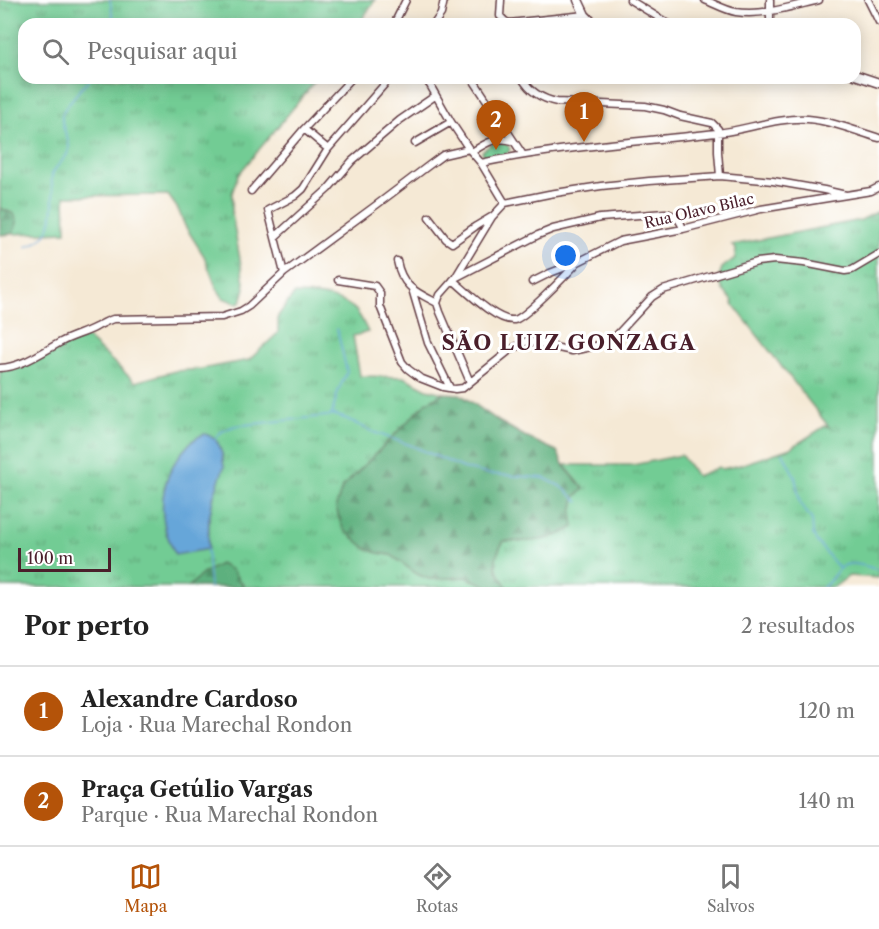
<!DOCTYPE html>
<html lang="pt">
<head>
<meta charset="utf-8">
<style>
  :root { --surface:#fff; --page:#f6f6f6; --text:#222; --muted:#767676; --line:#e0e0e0; --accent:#b45309 }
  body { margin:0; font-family:"Libre Caslon Text",serif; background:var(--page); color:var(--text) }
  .scale { position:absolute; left:18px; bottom:15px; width:93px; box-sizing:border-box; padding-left:6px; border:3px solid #4a1f2b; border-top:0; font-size:16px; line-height:21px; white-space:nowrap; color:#4a1f2b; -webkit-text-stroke:4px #fff; paint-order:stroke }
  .you { position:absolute; left:566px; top:256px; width:21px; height:21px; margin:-15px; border:4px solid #fff; border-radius:50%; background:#1a73e8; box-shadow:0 0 0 9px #1a73e833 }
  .badge { display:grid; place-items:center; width:39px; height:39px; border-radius:50%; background:var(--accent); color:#fff; font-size:20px; font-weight:700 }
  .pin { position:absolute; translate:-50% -50px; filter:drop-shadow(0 2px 3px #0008) }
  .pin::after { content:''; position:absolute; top:32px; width:21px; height:18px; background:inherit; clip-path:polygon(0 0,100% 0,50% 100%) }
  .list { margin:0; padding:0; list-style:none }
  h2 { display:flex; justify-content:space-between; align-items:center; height:78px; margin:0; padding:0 24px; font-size:26px }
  h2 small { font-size:20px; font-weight:400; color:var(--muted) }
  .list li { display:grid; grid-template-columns:39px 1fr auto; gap:18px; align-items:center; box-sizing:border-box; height:90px; padding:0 24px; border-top:2px solid var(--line) }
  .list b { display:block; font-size:22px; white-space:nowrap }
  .list p { margin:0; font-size:20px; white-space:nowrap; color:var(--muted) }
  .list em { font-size:20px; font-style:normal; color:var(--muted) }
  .icon { flex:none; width:33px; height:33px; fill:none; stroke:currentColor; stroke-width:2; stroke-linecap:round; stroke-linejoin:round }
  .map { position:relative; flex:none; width:879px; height:587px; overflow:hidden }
  .search { position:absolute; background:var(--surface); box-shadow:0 3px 15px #0003; left:18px; right:18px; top:18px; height:66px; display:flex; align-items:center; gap:15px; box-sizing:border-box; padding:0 21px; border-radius:18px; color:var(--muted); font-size:22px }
  .sheet { height:258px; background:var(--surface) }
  nav { display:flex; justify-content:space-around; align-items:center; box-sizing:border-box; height:84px; border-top:2px solid var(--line); background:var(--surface); font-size:16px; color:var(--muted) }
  nav a { display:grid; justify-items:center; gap:3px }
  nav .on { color:var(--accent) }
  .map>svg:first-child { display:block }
</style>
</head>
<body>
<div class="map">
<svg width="879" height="587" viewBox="0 0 879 587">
  <defs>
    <pattern id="grass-tufts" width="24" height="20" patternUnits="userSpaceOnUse" patternTransform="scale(1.5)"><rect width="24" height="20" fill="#72cc94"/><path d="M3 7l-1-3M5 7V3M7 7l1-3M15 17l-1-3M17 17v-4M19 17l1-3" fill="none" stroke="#60a579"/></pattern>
    <pattern id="forest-firs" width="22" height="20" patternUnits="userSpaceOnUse" patternTransform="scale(1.5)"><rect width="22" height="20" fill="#5db07e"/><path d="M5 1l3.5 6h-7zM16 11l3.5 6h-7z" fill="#4f8f67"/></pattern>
  </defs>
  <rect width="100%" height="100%" fill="#fff"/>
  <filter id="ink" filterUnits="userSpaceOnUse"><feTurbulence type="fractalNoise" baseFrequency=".0167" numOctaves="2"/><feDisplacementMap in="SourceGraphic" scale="12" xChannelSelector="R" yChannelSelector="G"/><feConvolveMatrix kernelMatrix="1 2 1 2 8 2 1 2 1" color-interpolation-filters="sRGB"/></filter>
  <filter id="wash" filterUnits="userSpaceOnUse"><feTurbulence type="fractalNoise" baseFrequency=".008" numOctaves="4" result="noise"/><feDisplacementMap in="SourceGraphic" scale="24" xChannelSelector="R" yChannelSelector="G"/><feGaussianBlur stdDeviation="1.35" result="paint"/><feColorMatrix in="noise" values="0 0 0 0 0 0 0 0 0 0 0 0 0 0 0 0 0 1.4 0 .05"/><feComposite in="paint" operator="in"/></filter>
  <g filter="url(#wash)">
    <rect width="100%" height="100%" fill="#f5e9d5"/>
    <path fill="url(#grass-tufts)" stroke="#5e7660" stroke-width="1.5" fill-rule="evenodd" d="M0,0H375L359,24H24V78H318L238,175L232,193V214L245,288L241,302L238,304L223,298L216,287L204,256L185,226L178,209L168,195L65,196L66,232L13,234L17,223L14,214L0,208Z
      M879,211V578L849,576L834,587H507C494,568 491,561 504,540L521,542L572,513L575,497L584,489L564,465H633L681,455L697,476L719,467L722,469L740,465L791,448L825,426L829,427L732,303L733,301L723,290L718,279L722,268L735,258L736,249L732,245L861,220Z
      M294,294C312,294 337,296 352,307C359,311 364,324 368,332L353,336L360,376L404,377L427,389L443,393L426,403L342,488L378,553L391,555L417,574L429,579L466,577L490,587H244L242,583L205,572L188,587H2L0,582V370L13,369L85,336L135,382L175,371L201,369L249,360L278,333V316ZM192,441L214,495L209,518L208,548L164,488C170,470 179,455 192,441Z"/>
    <path fill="url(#forest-firs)" stroke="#546854" stroke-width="1.5" d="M0,208L14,214L17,222L13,234L0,235Z
      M443,393L460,394L500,422L528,438L557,451L564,466L584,489L575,497L572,513L574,527C549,542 532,542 504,541C491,561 494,568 507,587H490L466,577L429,579L417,574L391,555L378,553L367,549L344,530L339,519L336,506L342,488L426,403Z
      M220,564L232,570L244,587H188L205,572Z"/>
    <path fill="#72cc94" stroke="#5e7660" stroke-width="1.5" d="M496,141C502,142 507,142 510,149L508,153C500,157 485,163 482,151Z"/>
    <path fill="#66a6d9" stroke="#586282" stroke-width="1.5" d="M205,434L212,437L218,443L222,454L224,467L214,495L209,518L208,549L175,555C172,546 167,537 165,528C159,502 164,476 180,455C187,446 194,437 205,434Z"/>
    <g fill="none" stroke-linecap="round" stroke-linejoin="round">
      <path stroke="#66a6d9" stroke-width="1.5" d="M110,0L114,24
        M26,247C32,244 38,242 42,238C54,226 53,208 53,193C52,187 51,180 52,175C55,164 69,159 69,147C69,136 60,126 62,115C63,107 84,86 90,78
        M332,414L338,391L347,372L337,329
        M214,441L221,432L234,426L335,415L347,419L373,432L410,445L466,469L488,474L544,478L562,487L579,502
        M783,453L795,477L800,503L812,520L813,534L817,542L839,568
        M207,549L210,587
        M823,587C831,582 834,573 840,568C852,559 867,567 879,570"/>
    </g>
  </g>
  <g filter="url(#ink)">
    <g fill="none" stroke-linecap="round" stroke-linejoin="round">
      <g stroke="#643d44" stroke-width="9">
        <path id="street" d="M501,0L500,16L505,21L509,23L585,15
          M630,0L669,24
          M705,0C715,4 725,10 736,12C764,16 793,6 819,0
          M868,0L879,22
          M394,24L406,0
          M434,24L441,14L444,0
          M770,24V0
          M426,78L451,122L469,149L481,163L505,203
          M472,78L523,155
          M522,78C530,92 542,99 557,102L645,106L664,110L680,116L712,123L718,129V152L720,176
          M429,84L437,78
          M304,129L328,149
          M415,143L451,122
          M472,152C486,143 496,136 513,141
          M481,163C559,147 638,142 717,133C747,130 777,117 808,119C832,121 856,131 879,138
          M251,191L304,129L352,78
          M429,217L446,239L452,243L476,226L491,217
          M275,237L328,189L352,161L400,120L435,96
          M397,261C402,287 416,292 437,303
          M284,273L379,203L428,166L443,155L469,149
          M455,278L538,235L553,229L600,218L665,213C675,215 680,219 683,229
          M338,280L375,286L380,293V306L402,362L408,369L420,378L443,387L455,389L463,388L510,350L527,341L572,351L600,345L614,338L652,297L663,290L757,262L775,260L804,263L845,271L852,270L879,254
          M453,280C466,291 497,322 514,320C524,319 568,273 576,264
          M532,282L550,273L576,263L620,241L683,229L761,209L871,191L879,187
          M412,289L428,343L450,388
          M0,368C22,367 42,352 61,342C72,336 85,333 96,327C102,324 106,321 113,319L222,317L241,311L249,306L284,273L268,210L295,196L303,189L328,149L390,78
          M470,382L440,312L437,303L440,295L455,278L492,217L505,203L549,194L601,186L649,181L720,176L773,181L824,190L846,195"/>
      </g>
      <g stroke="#643d44" stroke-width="11">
        <path id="secondary" d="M578,0L585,15L594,24
          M855,75L879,83"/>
      </g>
      <use href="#street" stroke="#fff" stroke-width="6"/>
      <use href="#secondary" stroke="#fff" stroke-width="8"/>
    </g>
  </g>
  <g text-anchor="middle" stroke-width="6" stroke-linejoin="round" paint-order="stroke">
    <g font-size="15" fill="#4a1f2b" stroke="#fff">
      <text transform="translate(699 211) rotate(-13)" y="5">Rua Olavo Bilac</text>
    </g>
    <g font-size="21" font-weight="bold" letter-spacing="1.5" fill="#4a1f2b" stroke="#fff">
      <text x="569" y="350">SÃO LUIZ GONZAGA</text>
    </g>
  </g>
</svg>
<div class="scale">100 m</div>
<div class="you"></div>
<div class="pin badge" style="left:584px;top:142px">1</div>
<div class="pin badge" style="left:496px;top:150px">2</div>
<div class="search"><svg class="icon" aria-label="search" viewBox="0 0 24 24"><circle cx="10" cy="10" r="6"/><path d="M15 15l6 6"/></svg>Pesquisar aqui</div>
</div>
<section class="sheet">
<h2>Por perto<small>2 resultados</small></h2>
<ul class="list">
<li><span class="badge">1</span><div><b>Alexandre Cardoso</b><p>Loja · Rua Marechal Rondon</p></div><em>120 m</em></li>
<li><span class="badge">2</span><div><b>Praça Getúlio Vargas</b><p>Parque · Rua Marechal Rondon</p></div><em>140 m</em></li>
</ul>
</section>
<nav>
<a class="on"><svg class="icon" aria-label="map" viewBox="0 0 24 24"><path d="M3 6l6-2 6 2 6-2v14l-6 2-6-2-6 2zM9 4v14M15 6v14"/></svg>Mapa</a>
<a><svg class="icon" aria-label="directions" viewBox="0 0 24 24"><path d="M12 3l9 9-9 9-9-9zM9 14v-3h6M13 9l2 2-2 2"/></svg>Rotas</a>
<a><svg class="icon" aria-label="saved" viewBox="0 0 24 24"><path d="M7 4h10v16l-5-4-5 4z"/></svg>Salvos</a>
</nav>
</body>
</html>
